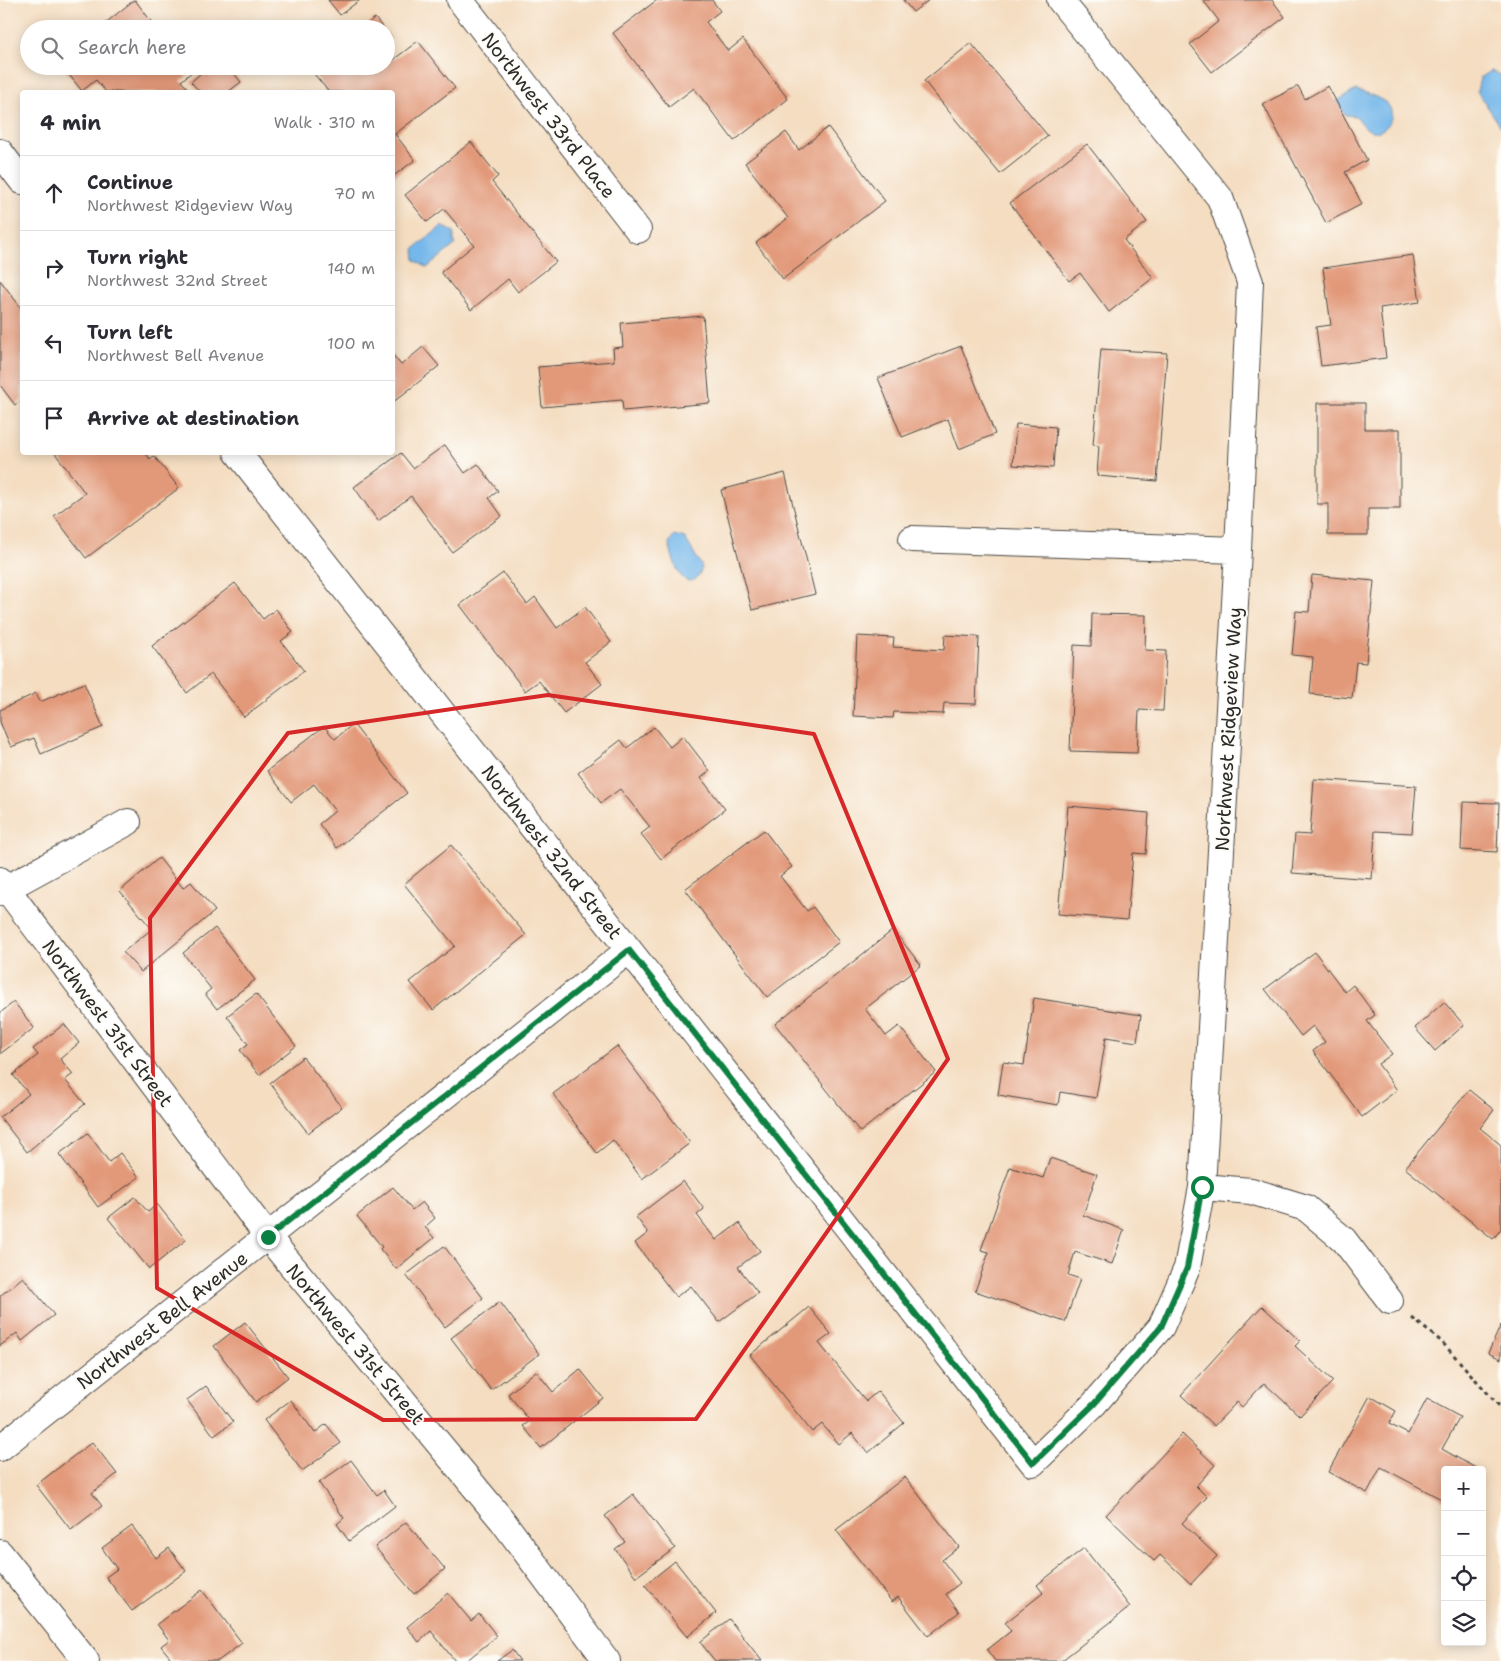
<!DOCTYPE html>
<html lang="en">
<head>
<meta charset="utf-8">
<style>
  :root { --surface:#fff; --page:#f7f7f7; --text:#2b2b33; --muted:#7c7c81; --line:#e1e1e2 }
  body { margin:0; font-family:"Shantell Sans",sans-serif; background:var(--page); color:var(--text) }
  .controls { position:absolute; right:15px; bottom:15px; display:grid; overflow:hidden; border-radius:5px; box-shadow:0 2px 12px #0003 }
  .controls button { width:45px; height:45px; display:grid; place-items:center; padding:0; border:0; border-bottom:1px solid var(--line); background:var(--surface); color:var(--text); font:25px sans-serif }
  .stop { position:absolute; width:15px; height:15px; margin:-11px; border:4px solid #0b8043; border-radius:50%; background:#fff }
  .stop.end { background:#0b8043; border-color:#fff; box-shadow:0 1px 5px #0008 }
  .list { margin:0; padding:0; list-style:none }
  h2 { display:flex; justify-content:space-between; align-items:center; height:65px; margin:0; padding:0 20px; font-size:21px }
  h2 small { font-size:16px; font-weight:400; color:var(--muted) }
  .list li { display:grid; grid-template-columns:32px 1fr auto; gap:15px; align-items:center; box-sizing:border-box; height:75px; padding:0 20px; border-top:1px solid var(--line) }
  .list b { display:block; font-size:19px; white-space:nowrap }
  .list p { margin:0; font-size:16px; white-space:nowrap; color:var(--muted) }
  .list em { font-size:16px; font-style:normal; color:var(--muted) }
  .icon { flex:none; width:28px; height:28px; fill:none; stroke:currentColor; stroke-width:2; stroke-linecap:round; stroke-linejoin:round }
  .map { position:relative; flex:none; width:1501px; height:1661px; overflow:hidden }
  .search { position:absolute; background:var(--surface); box-shadow:0 2px 12px #0003; left:20px; top:20px; width:375px; height:55px; display:flex; align-items:center; gap:12px; box-sizing:border-box; padding:0 18px; border-radius:28px; color:var(--muted); font-size:19px }
  .panel { position:absolute; background:var(--surface); box-shadow:0 2px 12px #0003; left:20px; top:90px; width:375px; height:365px; border-radius:5px }
  .map>svg:first-child { display:block }
</style>
</head>
<body>
<div class="map">
<svg width="1501" height="1661" viewBox="0 0 1501 1661">
  <rect width="100%" height="100%" fill="#fdfcf7"/>
  <filter id="ink" filterUnits="userSpaceOnUse"><feTurbulence type="fractalNoise" baseFrequency=".02" numOctaves="2"/><feDisplacementMap in="SourceGraphic" scale="10" xChannelSelector="R" yChannelSelector="G"/><feConvolveMatrix kernelMatrix="1 2 1 2 8 2 1 2 1" color-interpolation-filters="sRGB"/></filter>
  <filter id="wash" filterUnits="userSpaceOnUse"><feTurbulence type="fractalNoise" baseFrequency=".0096" numOctaves="4" result="noise"/><feDisplacementMap in="SourceGraphic" scale="20" xChannelSelector="R" yChannelSelector="G"/><feGaussianBlur stdDeviation="1.12" result="paint"/><feColorMatrix in="noise" values="0 0 0 0 0 0 0 0 0 0 0 0 0 0 0 0 0 1.4 0 .05"/><feComposite in="paint" operator="in"/></filter>
  <g filter="url(#wash)">
    <rect width="100%" height="100%" fill="#f4ddc1"/>
    <path fill="#74b7ea" stroke="#50718a" d="M1491,71L1501,75V127L1477,91L1480,78Z
      M1356,90C1365,92 1377,97 1385,102C1400,113 1386,138 1369,130C1363,127 1361,121 1356,116L1345,115L1337,101Z
      M442,226L454,232V241L456,244L427,268L415,260L414,249Z
      M674,535L685,538L701,565C703,576 691,587 682,577C676,571 671,552 669,543Z"/>
    <g id="blocks">
      <path fill="#e29979" d="M135,0L157,29H98L134,0Z
        M328,0H360L340,15Z
        M657,0H712L720,11L706,22L728,51L743,39L788,99L734,141L694,88L669,107L613,33Z
        M903,0H929L913,12Z
        M1203,0H1272L1285,17L1212,72L1190,44L1219,21Z
        M375,18L384,29H361Z
        M386,32L391,38L386,42Z
        M418,41L455,88L395,134L415,160L392,177V92H329L310,69L313,66H386V51L393,60Z
        M971,43L1048,136L1000,174L924,81Z
        M62,66H187L192,72L181,81L191,92H106L96,80L82,91Z
        M197,66H228L241,82L228,92H200L191,82L202,72Z
        M1298,86L1305,99L1328,86L1367,160L1345,172L1362,204L1326,223L1263,104Z
        M828,127L885,201L783,279L756,243L788,218L745,163L786,132L799,150Z
        M471,142L498,176L492,182L556,262L518,292L508,279L471,310L441,272L474,245L444,209L427,222L405,195Z
        M1087,144L1147,222L1124,240L1153,278L1109,312L1080,273L1069,281L1010,203Z
        M1413,255L1420,302L1380,308L1386,358L1321,366L1316,327L1331,325L1323,268Z
        M0,280L22,309V400L15,405L0,385Z
        M703,316L710,403L623,411L622,400L542,407L538,367L614,361L613,348L623,347L621,323Z
        M961,346L995,434L959,449L948,419L902,437L878,378Z
        M423,347L439,366L392,403V354L401,365Z
        M1101,349L1167,353L1157,481L1097,476L1099,446L1093,445Z
        M1317,403H1365V429H1400V509H1368V535H1328V504H1317Z
        M1016,424L1056,427L1053,468L1013,465Z
        M445,445L465,473L478,464L498,491L489,498L502,516L452,552L411,496L378,521L354,487L401,453L413,468Z
        M54,452H145L150,459L154,456L179,488L86,558L54,516L85,493Z
        M785,473L815,594L752,610L721,490Z
        M503,573L527,604L535,597L557,628L585,607L611,642L585,662L602,684L564,713L539,681L525,691L460,605Z
        M1312,575L1374,581L1366,663L1356,662L1352,698L1310,694L1313,657L1292,655L1296,611L1309,612Z
        M235,583L263,619L276,609L293,632L281,641L304,671L244,717L211,674L187,693L152,646Z
        M1092,614L1146,615L1145,650L1166,651L1163,711L1139,710L1137,753L1070,751L1074,645L1091,646Z
        M945,635L979,637L976,704L944,703L943,714L894,712L893,718L853,716L857,636L894,638L893,647L944,650Z
        M84,683L103,727L41,754L34,738L11,747L0,722V710L36,693L40,702Z
        M353,724L407,793L337,848L319,824L335,811L314,784L291,802L267,771L324,726L335,739Z
        M654,727L670,747L683,736L710,771L701,778L725,809L661,859L641,834L650,827L620,789L601,803L578,773L621,740L627,748Z
        M1314,779L1416,786L1412,833L1375,831L1372,879L1292,873L1295,834L1310,835Z
        M1463,802L1499,803L1497,852L1461,850Z
        M1068,806L1149,813L1146,854L1133,853L1127,920L1058,914Z
        M764,830L792,867L780,876L807,911L813,907L839,942L767,997L685,889Z
        M451,845L526,935L433,1010L410,982L455,946L404,884Z
        M159,858L183,888L191,882L215,911L141,972L123,952L152,929L120,891Z
        M215,928L255,980L217,1009L205,994L211,989L183,953Z
        M893,930L921,965L865,1009L886,1036L899,1026L936,1072L860,1132L775,1024Z
        M1315,952L1345,992L1353,985L1375,1015L1367,1021L1392,1054L1378,1064L1397,1090L1362,1117L1313,1051L1325,1042L1313,1026L1301,1036L1265,989Z
        M256,994L296,1046L259,1075L240,1050L248,1044L227,1016Z
        M1034,998L1141,1015L1137,1042L1106,1037L1096,1098L1060,1092L1058,1105L998,1095L1003,1062L1024,1065Z
        M14,1002L34,1028L0,1054V1013Z
        M1444,1002L1464,1025L1435,1051L1415,1028Z
        M64,1024L79,1043L60,1059L73,1074L65,1080L85,1104L27,1152L0,1117L29,1094L13,1075L38,1055L33,1049Z
        M617,1046L690,1143L642,1179L613,1140L597,1153L553,1094Z
        M303,1057L342,1107L308,1133L270,1083Z
        M1469,1090L1494,1110L1480,1128L1501,1145V1229L1493,1239L1405,1168Z
        M88,1133L109,1162L120,1153L139,1177L98,1207L59,1154Z
        M1050,1158L1097,1174L1083,1215L1124,1230L1112,1264L1075,1252L1068,1275L1080,1279L1065,1322L975,1291L989,1252L981,1250L1010,1167L1043,1178Z
        M683,1181L704,1209L697,1215L716,1240L739,1223L760,1251L738,1267L758,1293L719,1322L691,1286L676,1297L635,1243L648,1233L636,1217Z
        M393,1187L412,1210L422,1202L435,1218L425,1227L434,1238L396,1269L380,1249L382,1247L357,1216Z
        M135,1197L148,1212L157,1204L186,1240L149,1269L108,1218Z
        M444,1246L483,1298L445,1327L406,1275Z
        M23,1277L54,1315L22,1341L17,1333L0,1346V1296Z
        M500,1302L539,1354L491,1390L451,1338Z
        M1262,1306L1300,1341L1295,1346L1333,1381L1300,1416L1264,1383L1242,1407L1237,1402L1214,1426L1181,1395Z
        M809,1307L831,1334L819,1343L866,1401L878,1391L904,1423L868,1453L852,1433L839,1444L822,1424L812,1432L750,1355Z
        M245,1322L288,1377L256,1402L214,1346Z
        M1501,1325V1359L1488,1353Z
        M580,1369L603,1398L541,1448L523,1426L530,1421L508,1394L536,1371L553,1392Z
        M206,1386L233,1422L214,1436L187,1400Z
        M1370,1396L1396,1411L1389,1424L1408,1434L1427,1399L1460,1417L1442,1449L1479,1470H1445V1501L1381,1467L1367,1493L1328,1472Z
        M291,1400L315,1433L326,1424L341,1443L302,1471L264,1420Z
        M1182,1434L1215,1465L1196,1486L1207,1497L1182,1523L1217,1556L1191,1584L1160,1555L1154,1561L1106,1515Z
        M92,1442L117,1474L92,1493L102,1506L71,1530L36,1485Z
        M351,1460L377,1495L384,1490L395,1506L349,1541L337,1524L344,1518L319,1483Z
        M905,1477L959,1547L942,1560L960,1583L946,1594L959,1612L928,1636L898,1597L892,1602L836,1530Z
        M633,1494L675,1548L636,1577L615,1549L625,1542L605,1516Z
        M406,1522L445,1569L414,1594L375,1547Z
        M132,1526L156,1558L169,1548L186,1571L132,1611L106,1577L117,1569L102,1548Z
        M1084,1548L1130,1607L1061,1661H995L987,1650L1011,1631L1005,1623L1043,1593L1037,1585Z
        M675,1561L716,1613L687,1637L645,1585Z
        M202,1590L242,1643L218,1661H173L161,1646L169,1640L157,1624Z
        M448,1593L471,1621L479,1614L497,1636L466,1661H455L431,1631L419,1642L407,1627Z
        M729,1619L762,1661H715L700,1642Z
        M512,1650L520,1661H497Z"/>
    </g>
  </g>
  <g filter="url(#ink)">
    <use href="#blocks" fill-opacity="0" stroke="#494642" stroke-width="1"/>
    <g fill="none" stroke-linecap="round" stroke-linejoin="round">
      <g stroke="#494642" stroke-width="28">
        <path id="minor" d="M460,0L638,230
          M0,152L22,181
          M237,452L1033,1463L1094,1404L1161,1327L1187,1268L1202,1187L1238,550L1250,282L1220,198L1060,0
          M912,539L1238,550
          M0,880L268,1237L502,1520L607,1661
          M0,892L128,822
          M1202,1187L1251,1191L1306,1208L1344,1240L1390,1301
          M0,1448L629,950
          M0,1553L86,1661"/>
      </g>
      <path stroke="#494642" stroke-width="3" stroke-dasharray="4 4" stroke-linecap="butt" d="M1412,1318L1442,1342L1501,1408"/>
      <use href="#minor" stroke="#fff" stroke-width="26"/>
    </g>
  </g>
  <g fill="none" stroke-linecap="round" stroke-linejoin="round" filter="url(#ink)">
    <path stroke="#0b8043" stroke-width="6" d="M268,1237L629,950L1033,1463L1094,1404L1161,1327L1187,1268L1202,1187"/>
  </g>
  <path fill="none" stroke="#d62828" stroke-width="4" stroke-linejoin="round" d="M548,695L814,734L948,1059L696,1419L383,1420L157,1288L150,918L288,733Z"/>
  <g text-anchor="middle" stroke-width="4" stroke-linejoin="round" paint-order="stroke">
    <g font-size="19" fill="#2b2b2b" stroke="#fdfcf7">
      <text transform="translate(549 115) rotate(52)" y="7">Northwest 33rd Place</text>
      <text transform="translate(1228 729) rotate(-87)" y="7">Northwest Ridgeview Way</text>
      <text transform="translate(552 852) rotate(52)" y="7">Northwest 32nd Street</text>
      <text transform="translate(108 1023) rotate(53)" y="7">Northwest 31st Street</text>
      <text transform="translate(162 1320) rotate(-38)" y="7">Northwest Bell Avenue</text>
      <text transform="translate(356 1344) rotate(50)" y="7">Northwest 31st Street</text>
    </g>
  </g>
</svg>
<div class="controls">
<button>+</button>
<button>−</button>
<button><svg class="icon" aria-label="locate" viewBox="0 0 24 24"><circle cx="12" cy="12" r="6"/><path d="M12 2v4M12 18v4M2 12h4M18 12h4"/></svg></button>
<button><svg class="icon" aria-label="layers" viewBox="0 0 24 24"><path d="M12 4l9 5-9 5-9-5zM3 14l9 5 9-5"/></svg></button>
</div>
<div class="stop" style="left:1202px;top:1187px"></div>
<div class="stop end" style="left:268px;top:1237px"></div>
<div class="search"><svg class="icon" aria-label="search" viewBox="0 0 24 24"><circle cx="10" cy="10" r="6"/><path d="M15 15l6 6"/></svg>Search here</div>
<section class="panel">
<h2>4 min<small>Walk · 310 m</small></h2>
<ul class="list">
<li><svg class="icon" aria-label="ahead" viewBox="0 0 24 24"><path d="M12 20V5M6 11l6-6 6 6"/></svg><div><b>Continue</b><p>Northwest Ridgeview Way</p></div><em>70 m</em></li>
<li><svg class="icon" aria-label="right" viewBox="0 0 24 24"><path d="M7 20v-9h11M14 6l5 5-5 5"/></svg><div><b>Turn right</b><p>Northwest 32nd Street</p></div><em>140 m</em></li>
<li><svg class="icon" aria-label="left" viewBox="0 0 24 24"><path d="M17 20v-9H6M10 6l-5 5 5 5"/></svg><div><b>Turn left</b><p>Northwest Bell Avenue</p></div><em>100 m</em></li>
<li><svg class="icon" aria-label="arrive" viewBox="0 0 24 24"><path d="M6 21V4h12l-3 4 3 4H6"/></svg><div><b>Arrive at destination</b></div></li>
</ul>
</section>
</div>
</body>
</html>
